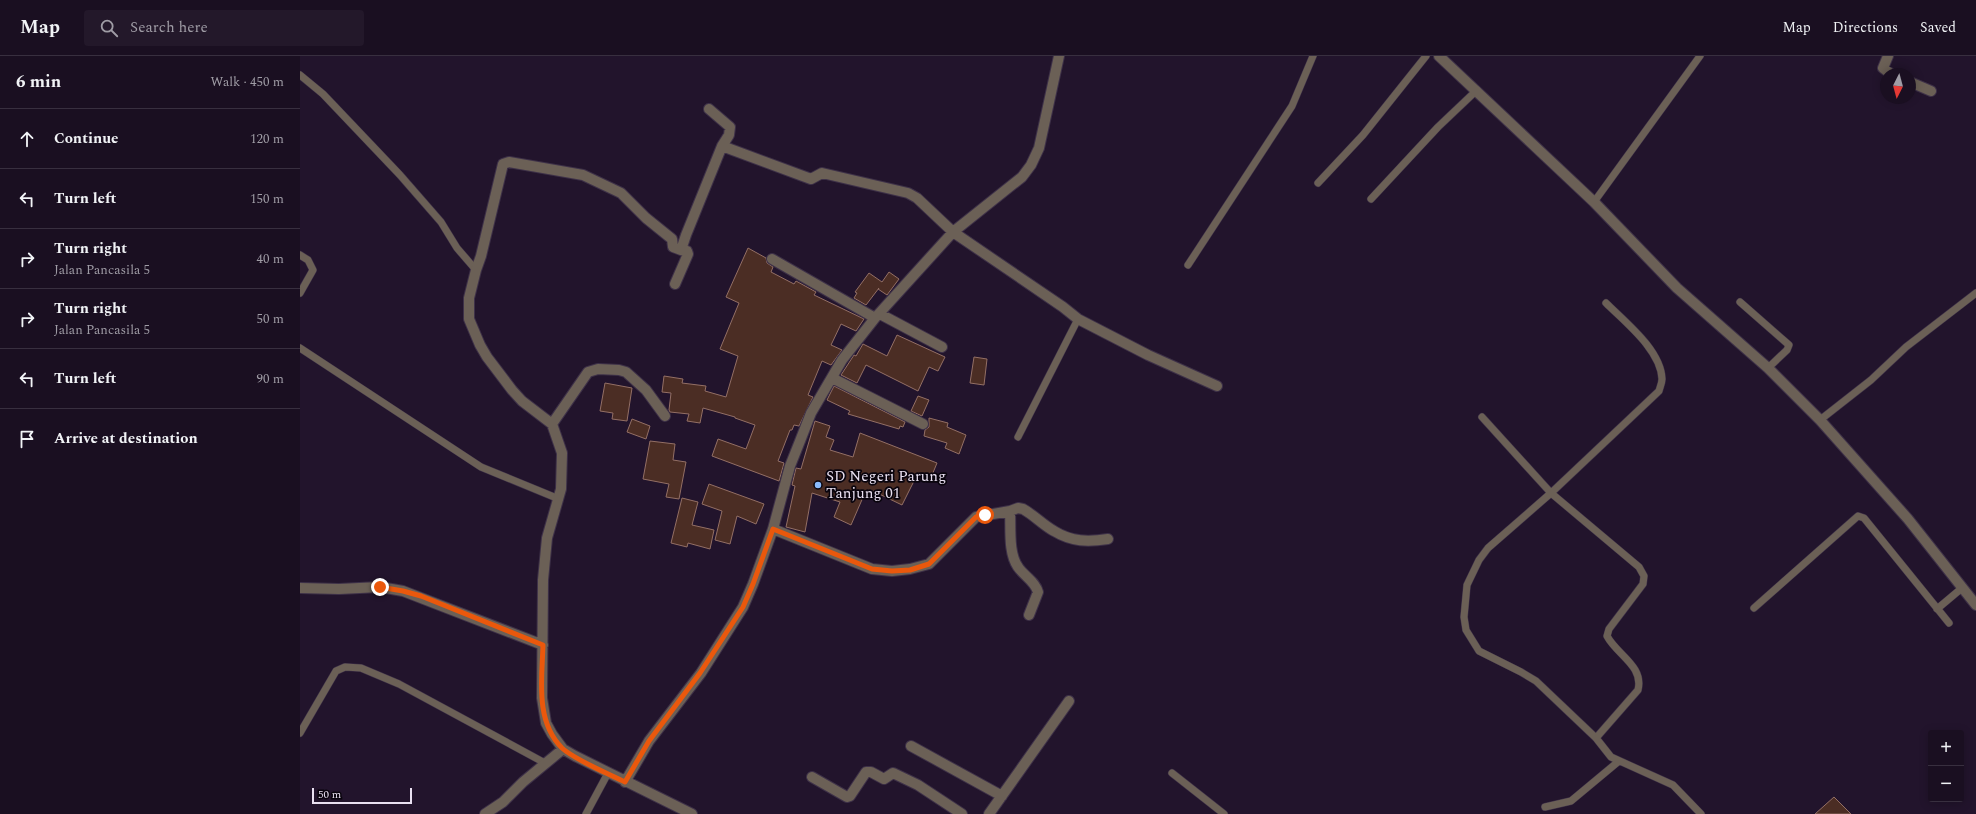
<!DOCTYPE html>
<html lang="en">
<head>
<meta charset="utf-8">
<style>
  :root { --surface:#1a0f21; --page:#23182a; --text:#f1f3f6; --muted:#9f9ca5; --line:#382f3f }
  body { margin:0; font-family:Spectral,serif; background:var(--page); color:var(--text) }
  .controls { position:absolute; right:12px; bottom:12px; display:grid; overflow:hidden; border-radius:4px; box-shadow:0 2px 10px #0003 }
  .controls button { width:36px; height:36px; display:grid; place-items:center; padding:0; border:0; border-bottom:1px solid var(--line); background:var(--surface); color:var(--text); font:20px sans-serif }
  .compass { position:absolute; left:1580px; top:12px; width:36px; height:36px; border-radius:50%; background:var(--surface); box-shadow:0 2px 10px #0003; rotate:186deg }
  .scale { position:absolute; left:12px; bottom:10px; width:100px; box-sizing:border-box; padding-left:4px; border:2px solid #e9e0f1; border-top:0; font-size:11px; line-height:14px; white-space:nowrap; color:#e9e0f1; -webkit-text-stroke:3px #09040d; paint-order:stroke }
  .stop { position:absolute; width:12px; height:12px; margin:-9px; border:3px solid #ea580c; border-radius:50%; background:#fff }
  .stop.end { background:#ea580c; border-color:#fff; box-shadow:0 1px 4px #0008 }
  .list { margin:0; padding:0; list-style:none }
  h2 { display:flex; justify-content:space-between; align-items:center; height:52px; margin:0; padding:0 16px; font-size:17px }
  h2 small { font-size:13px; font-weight:400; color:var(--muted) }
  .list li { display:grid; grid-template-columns:26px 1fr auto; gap:12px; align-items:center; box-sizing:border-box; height:60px; padding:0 16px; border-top:1px solid var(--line) }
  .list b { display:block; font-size:15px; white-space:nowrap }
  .list p { margin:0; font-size:13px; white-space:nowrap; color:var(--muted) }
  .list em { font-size:13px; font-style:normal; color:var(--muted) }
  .icon { flex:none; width:22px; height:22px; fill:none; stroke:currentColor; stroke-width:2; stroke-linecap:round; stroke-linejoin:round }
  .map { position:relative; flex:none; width:1676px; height:758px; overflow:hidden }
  header { display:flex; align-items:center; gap:24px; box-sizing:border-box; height:56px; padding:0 20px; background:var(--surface); border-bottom:1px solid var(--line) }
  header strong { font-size:19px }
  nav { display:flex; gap:22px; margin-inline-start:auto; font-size:14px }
  .search { width:280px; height:36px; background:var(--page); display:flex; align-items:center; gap:10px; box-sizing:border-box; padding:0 14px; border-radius:4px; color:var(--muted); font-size:15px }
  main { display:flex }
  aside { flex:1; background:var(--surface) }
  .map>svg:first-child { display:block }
</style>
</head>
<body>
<header>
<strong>Map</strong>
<div class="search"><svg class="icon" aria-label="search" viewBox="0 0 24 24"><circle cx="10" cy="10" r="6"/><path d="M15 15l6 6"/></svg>Search here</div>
<nav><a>Map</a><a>Directions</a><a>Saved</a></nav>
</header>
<main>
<aside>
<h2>6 min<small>Walk · 450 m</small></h2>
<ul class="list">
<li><svg class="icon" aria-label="ahead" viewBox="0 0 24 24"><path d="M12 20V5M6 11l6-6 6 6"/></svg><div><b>Continue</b></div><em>120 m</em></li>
<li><svg class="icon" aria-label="left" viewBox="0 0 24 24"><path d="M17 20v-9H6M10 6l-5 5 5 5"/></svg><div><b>Turn left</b></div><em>150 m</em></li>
<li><svg class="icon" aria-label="right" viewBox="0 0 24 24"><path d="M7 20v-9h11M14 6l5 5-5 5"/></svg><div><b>Turn right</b><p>Jalan Pancasila 5</p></div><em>40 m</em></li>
<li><svg class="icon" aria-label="right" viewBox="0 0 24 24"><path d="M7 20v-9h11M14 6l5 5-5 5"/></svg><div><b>Turn right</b><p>Jalan Pancasila 5</p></div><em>50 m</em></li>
<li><svg class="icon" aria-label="left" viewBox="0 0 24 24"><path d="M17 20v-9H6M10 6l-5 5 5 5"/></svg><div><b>Turn left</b></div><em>90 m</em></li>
<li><svg class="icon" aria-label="arrive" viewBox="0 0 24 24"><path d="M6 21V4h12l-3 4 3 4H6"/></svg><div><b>Arrive at destination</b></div></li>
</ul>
</aside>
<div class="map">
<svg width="1676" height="758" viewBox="0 0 1676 758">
  <rect width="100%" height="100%" fill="#22142c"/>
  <path fill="#4b2d24" stroke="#936f65" d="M448,192L466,202L467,207L473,211L471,216L494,228L496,225L516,236L514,239L564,263L556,275L541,268L531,289L542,294L531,309L522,305L508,339L513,341L499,370L494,369L492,374H490L478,405L484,407L479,425L412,400L418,383L446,393L455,369L435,362V361L403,352L400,367L387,365L389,358L370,356L369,354L371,337L362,336L364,320L383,323L382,327L406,330L405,335L426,341L438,300L420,293L439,247L426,241Z
    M589,216L599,223L587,239L578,233L579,232L566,249L554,242L557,237L555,236L569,217L582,226Z
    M597,279L645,301L638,315L629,311L618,335L566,309L557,327L541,319L554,299L556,300L563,288L587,300Z
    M674,301L687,303L684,329L670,327Z
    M305,327L332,332L327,365L312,363L313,357L300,355Z
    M534,330L605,366L603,371L600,370L599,373L548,358L550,355L527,344Z
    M618,340L629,344L622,360L611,355Z
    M629,362L648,367L647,371L666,379L659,398L645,392L647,387L624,380L625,374L629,371Z
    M332,363L350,370L346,383L327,376Z
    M515,365L530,370L526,381L534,384L530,394L553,401L560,377L637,407L630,424L617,419L602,449L571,434L569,440L564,439L551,469L534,461L540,446L512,437L505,476L486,471L495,430L492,429L496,412L501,413Z
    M350,385L375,388L373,404L386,406L379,443L366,441L369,428L343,423Z
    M409,428L464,448L456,468L437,460L430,488L415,484L422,455L402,448Z
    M382,442L398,446L392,469L414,474L410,493L388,487L387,491L371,487Z
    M1534,741L1551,758H1515Z"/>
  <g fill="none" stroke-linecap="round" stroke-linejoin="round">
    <g stroke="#3e3148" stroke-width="8">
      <path id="lane" d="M0,19L23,38L100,119L141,166L157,192L176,214
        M1018,127L1063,79L1126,0
        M1071,143L1138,71L1177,34
        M1294,146L1400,0
        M0,199L8,204L13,214L0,237
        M888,209L992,50L1013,0
        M1440,246L1489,289L1487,294L1468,312
        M1306,247C1325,266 1361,294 1362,323C1362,327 1360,331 1359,335L1251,437L1188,492L1179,504L1167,529L1164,561L1166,574L1179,595L1221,616L1236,625L1296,682L1311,701L1373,729L1401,758
        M0,292L181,411L259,443
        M1182,361L1251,437L1339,511L1344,520L1343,528L1309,573L1307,580C1317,599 1344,610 1338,634L1296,682
        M1520,364L1571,324L1606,291L1676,237
        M718,381L778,263
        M1454,552L1558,460L1564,462L1649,567
        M1637,553L1662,532
        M0,677L36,615L45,611L61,612L99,628L245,707
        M872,717L924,758
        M1245,751L1271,745L1319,705
        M286,758L308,717"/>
    </g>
    <g stroke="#3e3148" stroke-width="12">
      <path id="street" d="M1139,0L1294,146L1377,232L1468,312L1520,364L1608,463L1676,549
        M1588,0L1583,12L1591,18
        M1610,26L1631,35
        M422,90L511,123L522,117L608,137L617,142L653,176L763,251L778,263L848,299L917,330
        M381,194L373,191L372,183L346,162L321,137L283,119L209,106L203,108L181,200L176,214L169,242V263L180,289L187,301L212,334L222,345L252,368L262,397L261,433L247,482L243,524L242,642L246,667L252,678L263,693L275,700L392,758
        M472,203L575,262
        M375,228L388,198L387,195L381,194L386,179L422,90L429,79L430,71L409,53
        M580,258L642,291
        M532,322L623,368
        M252,368L288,316L298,313L319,314L326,316L346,334L365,360
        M473,473L572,513L592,515L610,513L629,508L676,461L710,455
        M0,532L39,533L80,531L103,535L243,589
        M729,559L738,536C735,525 724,520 718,511C708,497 711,472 710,455L718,452L723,453C734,459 743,469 754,475C772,486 788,486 808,483
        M611,690L702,740
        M512,721L547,741L550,740L566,716H571L584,723L593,717L618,729L662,758
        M325,726L349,685L401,617L443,551L453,528L473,473L490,410L500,385L511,357L542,304L575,262L653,176L722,121L731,109L739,92L759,0
        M185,758L203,746L223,726L263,693
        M689,758L769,645"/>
    </g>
    <use href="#lane" stroke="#6b6056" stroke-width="7"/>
    <use href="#street" stroke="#6b6056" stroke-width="10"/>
  </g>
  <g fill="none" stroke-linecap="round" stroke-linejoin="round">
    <path stroke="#ea580c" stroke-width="5" d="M80,531L103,535L121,540L243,589C242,623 235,665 262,692C275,704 309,718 325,726L349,685L400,617L443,551L453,528L473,473L572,513L592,515L610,514L629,508L676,461L685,459"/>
  </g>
  <circle fill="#8abafc" stroke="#09040d" stroke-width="1.5" cx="518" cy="429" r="4"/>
  <g text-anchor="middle" stroke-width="3.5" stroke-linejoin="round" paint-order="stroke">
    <g font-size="15" fill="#e9e0f1" stroke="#09040d" text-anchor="start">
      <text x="526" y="425">SD Negeri Parung<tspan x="526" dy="17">Tanjung 01</tspan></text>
    </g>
  </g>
</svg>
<div class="controls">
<button>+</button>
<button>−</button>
</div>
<svg class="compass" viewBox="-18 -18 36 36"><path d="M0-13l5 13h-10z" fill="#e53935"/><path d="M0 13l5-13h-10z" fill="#9f9ca5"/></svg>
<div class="scale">50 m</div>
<div class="stop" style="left:685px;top:459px"></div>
<div class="stop end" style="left:80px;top:531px"></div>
</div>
</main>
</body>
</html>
